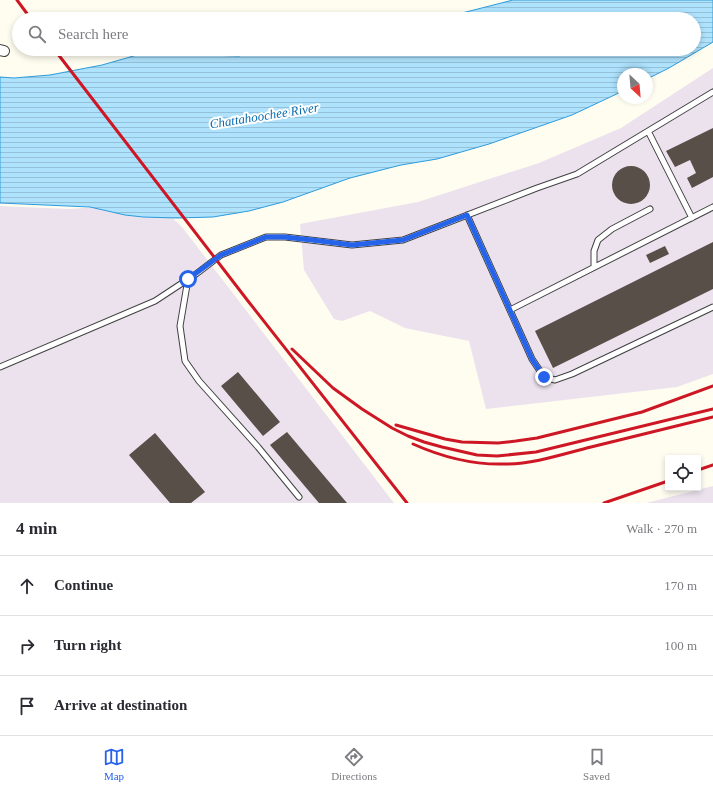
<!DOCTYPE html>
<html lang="en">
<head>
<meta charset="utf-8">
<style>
  :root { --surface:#fff; --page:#f7f7f7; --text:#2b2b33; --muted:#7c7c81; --line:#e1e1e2; --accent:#2563eb }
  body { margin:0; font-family:"Times New Roman",serif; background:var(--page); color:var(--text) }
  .controls { position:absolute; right:12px; bottom:12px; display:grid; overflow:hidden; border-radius:0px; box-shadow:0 2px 6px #0003 }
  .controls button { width:36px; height:36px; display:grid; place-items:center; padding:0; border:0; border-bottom:1px solid var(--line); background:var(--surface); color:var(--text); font:20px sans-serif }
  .compass { position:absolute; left:617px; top:68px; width:36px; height:36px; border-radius:50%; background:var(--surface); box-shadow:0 2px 6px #0003; rotate:154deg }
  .stop { position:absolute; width:12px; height:12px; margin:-9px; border:3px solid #2563eb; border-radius:50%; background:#fff }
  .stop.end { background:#2563eb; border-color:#fff; box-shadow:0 1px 4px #0008 }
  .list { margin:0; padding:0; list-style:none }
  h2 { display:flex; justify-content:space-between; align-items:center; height:52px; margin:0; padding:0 16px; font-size:17px }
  h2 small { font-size:13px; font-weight:400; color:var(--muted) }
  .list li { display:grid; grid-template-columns:26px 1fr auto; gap:12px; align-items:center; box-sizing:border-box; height:60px; padding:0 16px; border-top:1px solid var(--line) }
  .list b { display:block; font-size:15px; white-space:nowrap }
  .list em { font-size:13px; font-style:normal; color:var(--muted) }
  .icon { flex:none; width:22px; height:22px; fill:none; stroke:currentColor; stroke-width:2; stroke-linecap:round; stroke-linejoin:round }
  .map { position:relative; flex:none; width:713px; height:503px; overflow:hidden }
  .search { position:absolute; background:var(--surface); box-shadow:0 2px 6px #0003; left:12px; right:12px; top:12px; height:44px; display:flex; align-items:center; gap:10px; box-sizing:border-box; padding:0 14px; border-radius:22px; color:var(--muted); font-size:15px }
  .sheet { height:232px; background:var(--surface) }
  nav { display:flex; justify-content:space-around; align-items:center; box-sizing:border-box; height:56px; border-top:1px solid var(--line); background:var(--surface); font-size:11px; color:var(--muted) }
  nav a { display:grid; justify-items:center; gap:2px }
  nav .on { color:var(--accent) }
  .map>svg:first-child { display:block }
</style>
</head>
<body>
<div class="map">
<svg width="713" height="503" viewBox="0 0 713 503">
  <defs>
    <pattern id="water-rules" width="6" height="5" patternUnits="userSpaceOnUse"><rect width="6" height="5" fill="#aee2fd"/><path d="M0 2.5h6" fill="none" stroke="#94c1d8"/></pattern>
  </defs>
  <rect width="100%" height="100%" fill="#fffcf0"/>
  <path fill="#ece2ee" d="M713,68V374L677,387L486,409L469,341L405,328L370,311L342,321L334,319L304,270L300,224L418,202L539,163L621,128Z
    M156,203L182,227L394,503H0V206L69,209Z
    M713,486V503H646Z"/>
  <path fill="url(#water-rules)" stroke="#2d9cdc" d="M513,0H713V42L669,68L647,79V74H623V91L572,115L489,144L437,159L401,165L350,178L283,202L249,211L213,217L177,218L143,217L125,215L90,207L0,203V77L14,78L50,75L102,65L137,55L150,49H188L204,55L239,56L267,49H694V19H428L466,12Z"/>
  <path fill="#584f49" d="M713,128V177L692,188L687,178L696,173L690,160L675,167L666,151Z
    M612 185a19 19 0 1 1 38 0a19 19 0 1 1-38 0Z
    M713,242V289L553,368L535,331Z
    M665,246L669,254L650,263L646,255Z
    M238,372L280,422L263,436L221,386Z
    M287,432L347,503H319L270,445Z
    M155,433L205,492L191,503H170L129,455Z"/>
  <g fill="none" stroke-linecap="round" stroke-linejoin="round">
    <g stroke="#414141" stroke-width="7">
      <path id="service" d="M648,131L692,218
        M467,215L532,359L544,377L555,380L572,374L713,307
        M594,267V251L598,240L612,229L650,209
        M188,279L180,326L185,361L199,381L258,447L299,497
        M510,310L713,207
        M0,367L155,301L196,274L221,255L266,237H285L352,245L403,240L537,188L577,174L713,92"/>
    </g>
    <g stroke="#414141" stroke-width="12">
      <path id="minor" d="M0,50L4,51"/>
    </g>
    <use href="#service" stroke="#fff" stroke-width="5"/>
    <use href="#minor" stroke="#fff" stroke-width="10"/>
    <path stroke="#ce1725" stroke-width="3" d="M17,0L31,19
      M54,49L248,301L407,503
      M292,349L333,388L362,409L392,428L408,436L424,442L442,447L477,455L497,456L536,452L713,409
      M396,425L445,439L462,442L498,443L516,441L537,438L642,412L713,386
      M413,444C442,457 473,465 505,464C534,464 563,454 591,447C632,437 672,427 713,417
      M698,470L713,465
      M604,503L668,481"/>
  </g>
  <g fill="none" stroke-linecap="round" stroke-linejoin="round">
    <path stroke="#2563eb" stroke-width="5" d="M188,279L221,255L266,237H284L312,240L352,245L403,240L467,215L532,359L544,377"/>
  </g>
  <g text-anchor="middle" stroke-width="4" stroke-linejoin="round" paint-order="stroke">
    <g font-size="13" font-style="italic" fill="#096caf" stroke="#fff">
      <text transform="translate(264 115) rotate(-9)" y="5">Chattahoochee River</text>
    </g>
  </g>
</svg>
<div class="controls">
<button><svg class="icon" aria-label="locate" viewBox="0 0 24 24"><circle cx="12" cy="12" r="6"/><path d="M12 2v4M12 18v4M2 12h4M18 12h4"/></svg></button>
</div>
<svg class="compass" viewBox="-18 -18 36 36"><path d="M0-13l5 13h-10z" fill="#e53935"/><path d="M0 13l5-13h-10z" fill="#7c7c81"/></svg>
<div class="stop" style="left:188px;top:279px"></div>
<div class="stop end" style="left:544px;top:377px"></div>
<div class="search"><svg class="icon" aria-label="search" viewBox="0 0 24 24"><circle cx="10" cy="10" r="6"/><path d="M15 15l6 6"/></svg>Search here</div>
</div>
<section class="sheet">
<h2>4 min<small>Walk · 270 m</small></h2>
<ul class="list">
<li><svg class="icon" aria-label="ahead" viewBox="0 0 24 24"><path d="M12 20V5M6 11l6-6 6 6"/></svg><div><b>Continue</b></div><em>170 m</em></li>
<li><svg class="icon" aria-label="right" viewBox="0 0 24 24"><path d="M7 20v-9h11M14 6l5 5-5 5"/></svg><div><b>Turn right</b></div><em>100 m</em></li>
<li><svg class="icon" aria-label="arrive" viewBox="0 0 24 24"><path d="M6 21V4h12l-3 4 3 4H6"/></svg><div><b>Arrive at destination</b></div></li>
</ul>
</section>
<nav>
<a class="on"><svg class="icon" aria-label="map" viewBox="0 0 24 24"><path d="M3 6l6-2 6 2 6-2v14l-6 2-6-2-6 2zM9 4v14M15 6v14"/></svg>Map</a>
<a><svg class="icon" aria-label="directions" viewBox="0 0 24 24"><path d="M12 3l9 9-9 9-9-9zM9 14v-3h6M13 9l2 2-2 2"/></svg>Directions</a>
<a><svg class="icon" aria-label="saved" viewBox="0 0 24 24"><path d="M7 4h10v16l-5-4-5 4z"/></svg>Saved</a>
</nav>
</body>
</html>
